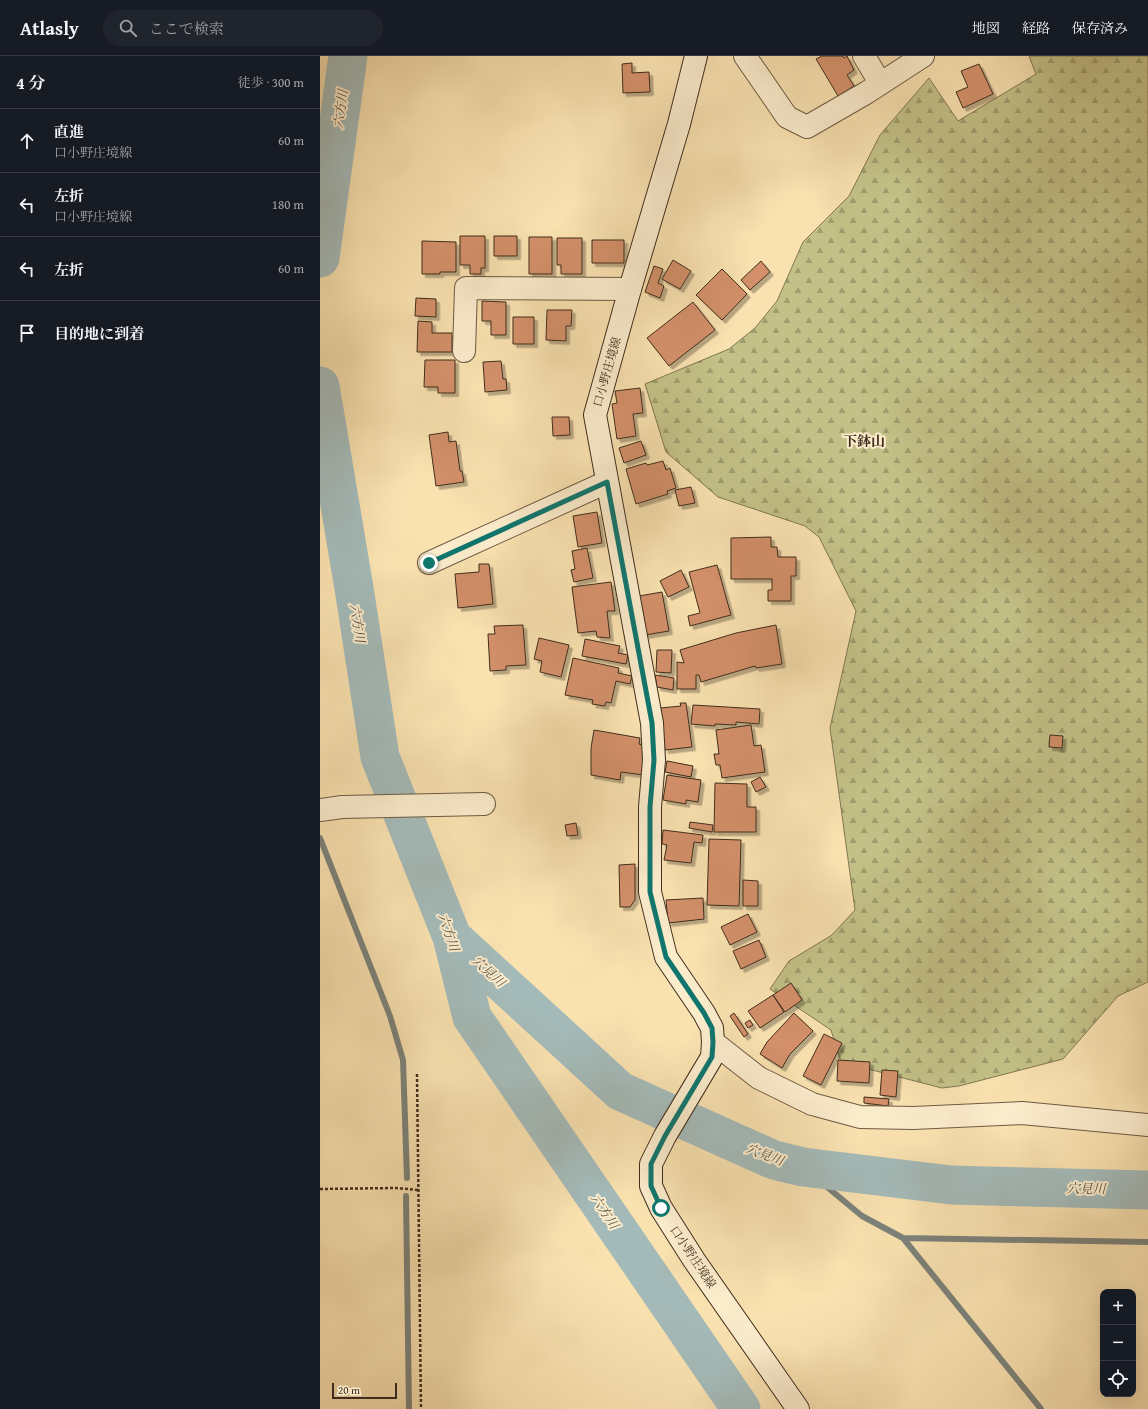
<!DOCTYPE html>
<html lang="ja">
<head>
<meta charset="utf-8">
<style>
  :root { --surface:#171b24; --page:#20242c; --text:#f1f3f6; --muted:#9ea1a6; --line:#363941 }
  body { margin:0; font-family:"Gentium Book Plus","Noto Serif JP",serif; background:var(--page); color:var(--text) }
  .controls { position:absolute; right:12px; bottom:12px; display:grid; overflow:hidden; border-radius:8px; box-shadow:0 4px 16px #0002 }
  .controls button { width:36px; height:36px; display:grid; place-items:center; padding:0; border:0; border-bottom:1px solid var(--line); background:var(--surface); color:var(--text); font:20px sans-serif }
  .scale { position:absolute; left:12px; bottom:10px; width:65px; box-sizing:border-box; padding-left:4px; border:2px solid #402d1d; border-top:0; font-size:11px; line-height:14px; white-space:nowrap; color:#402d1d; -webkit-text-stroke:3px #fbeccc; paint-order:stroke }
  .stop { position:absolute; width:12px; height:12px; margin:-9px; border:3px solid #0f766e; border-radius:50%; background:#fff }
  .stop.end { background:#0f766e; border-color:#fff; box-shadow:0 1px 4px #0008 }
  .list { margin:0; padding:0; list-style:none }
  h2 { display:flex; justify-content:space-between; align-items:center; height:52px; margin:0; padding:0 16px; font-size:17px }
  h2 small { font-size:13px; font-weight:400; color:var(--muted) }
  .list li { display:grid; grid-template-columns:26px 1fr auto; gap:12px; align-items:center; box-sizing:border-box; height:64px; padding:0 16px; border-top:1px solid var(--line) }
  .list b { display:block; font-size:15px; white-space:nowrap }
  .list p { margin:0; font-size:13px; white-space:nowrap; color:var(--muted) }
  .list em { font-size:13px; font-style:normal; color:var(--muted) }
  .icon { flex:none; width:22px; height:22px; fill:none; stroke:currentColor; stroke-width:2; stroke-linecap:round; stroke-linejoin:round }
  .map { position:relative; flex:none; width:828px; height:1353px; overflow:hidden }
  header { display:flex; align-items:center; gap:24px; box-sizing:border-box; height:56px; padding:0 20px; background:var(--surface); border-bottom:1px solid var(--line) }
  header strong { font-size:19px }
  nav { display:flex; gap:22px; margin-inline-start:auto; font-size:14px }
  .search { width:280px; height:36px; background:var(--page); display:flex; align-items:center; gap:10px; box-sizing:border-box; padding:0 14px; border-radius:22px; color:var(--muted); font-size:15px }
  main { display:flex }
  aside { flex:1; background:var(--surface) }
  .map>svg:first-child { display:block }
</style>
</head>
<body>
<header>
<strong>Atlasly</strong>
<div class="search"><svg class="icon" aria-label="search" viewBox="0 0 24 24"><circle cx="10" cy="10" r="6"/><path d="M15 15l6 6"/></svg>ここで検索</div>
<nav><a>地図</a><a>経路</a><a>保存済み</a></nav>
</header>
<main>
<aside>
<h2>4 分<small>徒歩 · 300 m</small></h2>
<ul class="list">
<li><svg class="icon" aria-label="ahead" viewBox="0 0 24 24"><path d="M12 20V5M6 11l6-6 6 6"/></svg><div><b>直進</b><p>口小野庄境線</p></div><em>60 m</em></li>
<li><svg class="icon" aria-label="left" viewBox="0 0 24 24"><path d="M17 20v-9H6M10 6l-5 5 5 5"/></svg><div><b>左折</b><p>口小野庄境線</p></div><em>180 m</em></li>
<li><svg class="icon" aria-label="left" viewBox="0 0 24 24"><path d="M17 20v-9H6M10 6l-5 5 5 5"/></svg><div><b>左折</b></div><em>60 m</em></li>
<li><svg class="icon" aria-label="arrive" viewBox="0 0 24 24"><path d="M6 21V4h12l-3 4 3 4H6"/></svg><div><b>目的地に到着</b></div></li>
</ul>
</aside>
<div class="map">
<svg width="828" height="1353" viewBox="0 0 828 1353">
  <defs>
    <pattern id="forest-firs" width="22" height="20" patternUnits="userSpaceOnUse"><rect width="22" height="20" fill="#c3c187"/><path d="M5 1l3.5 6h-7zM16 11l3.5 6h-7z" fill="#a09d6e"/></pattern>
    <filter id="shadow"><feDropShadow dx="3.5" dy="3.5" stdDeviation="0" flood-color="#0004"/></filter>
  </defs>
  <rect width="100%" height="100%" fill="#f9e1b0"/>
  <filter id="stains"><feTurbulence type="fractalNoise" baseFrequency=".005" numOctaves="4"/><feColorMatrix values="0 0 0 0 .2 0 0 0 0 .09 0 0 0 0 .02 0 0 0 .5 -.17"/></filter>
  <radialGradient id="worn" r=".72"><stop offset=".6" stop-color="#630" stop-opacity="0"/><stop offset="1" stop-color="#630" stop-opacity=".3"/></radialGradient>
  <path fill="url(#forest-firs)" stroke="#827752" d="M709,0H828V926L798,940L743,1003L639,1030L622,1032L521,1006L511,974L450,933L469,905L512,879L535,854L510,672L536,555L499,481L485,470L398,441L346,396L325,328L409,293L435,272L457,245L483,186L529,140L560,79L609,22L638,65L716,18Z"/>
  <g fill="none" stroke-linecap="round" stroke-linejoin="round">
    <path stroke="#7c827a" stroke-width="6" d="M0,782L70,960L83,1004L87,1122
      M483,1111L542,1160L583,1182L721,1353
      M86,1140L89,1353
      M583,1182L828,1186"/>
    <path stroke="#a4bab8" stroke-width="39" d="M0,202L28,0
      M0,330L34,532L60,701L132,881L152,961L421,1353
      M132,881L300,1035L454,1104L483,1111L631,1129L828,1134"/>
  </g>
  <path fill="#d3906a" stroke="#402d1d" filter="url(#shadow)" d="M502,0H523L524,2L527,0L534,14L527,19L534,30L518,40L496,3Z
    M312,7V17L329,16L330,36L303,37L302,8Z
    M659,8L673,38L643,52L636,36L648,31L641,15Z
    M140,180H165V212H161V218H150V209H140Z
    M174,180H197V200H174Z
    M209,181H232V218H209Z
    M237,182H262V218H241V209H237Z
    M272,184H304V207H272Z
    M102,185L136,186V216H120V218H102Z
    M353,204L371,215L360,233L342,223Z
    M441,205L450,216L430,234L421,224Z
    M334,210L343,213L338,227L344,230L340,242L325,236Z
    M402,213L427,238L402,264L376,239Z
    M96,242L116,243V261L95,260Z
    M162,245L186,246V279H171V265H162Z
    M373,246L395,274L349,310L327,282Z
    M227,254H252L251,270H246V285L226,284Z
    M193,261H214V288H193Z
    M98,265L112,266V277H132V296H97Z
    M105,304H135V337H118V331H104Z
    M181,305L183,323H186L187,334L165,336L163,306Z
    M320,332L323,357L313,358L316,380L297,383L292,348L297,347L295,335Z
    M232,361H249L250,379L233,380Z
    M128,376L129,386L136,385L140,415H142L144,426L116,430L109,379Z
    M321,385L326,399L304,407L299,392Z
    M343,405L346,414L350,412L356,432L347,435L348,438L316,448L306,413L326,407L327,409Z
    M371,431L375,447L359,450L355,434Z
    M277,456L282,487L258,491L253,460Z
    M451,481V491H457L458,501H476V520H471V545H448V534H452V523H411V482Z
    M267,492L273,522L254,526L251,514L255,513L252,495Z
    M159,508H169L173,548L138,552L135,518L159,516Z
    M397,509L411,559L370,570L368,560L380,557L369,516Z
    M361,514L369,531L348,541L340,525Z
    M291,526L295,555H287L290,582L277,581L276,575L258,577L252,531Z
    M342,536L349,575L325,579L319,540Z
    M203,569L206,609L186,610V614L170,615L168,578H175L174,570Z
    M456,569L462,608L436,612L435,610L381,626L379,619H376V633H357V606L364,607L360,594L416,577Z
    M219,582L249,589L241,621L220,616L222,605L214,603Z
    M265,583L300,590L298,597L308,599L306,608L262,600Z
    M337,594H352L351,617L336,616Z
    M253,602L299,612L298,617L312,620L310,628L296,625L291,647L286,646L285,650L272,648L273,644L245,639Z
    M335,619L354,622L353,634L337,631Z
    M360,647H366L372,691L345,694L340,652L361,650Z
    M373,649L440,653L439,668L416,666V669L395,668V670L371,668Z
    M431,669L434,690L441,689L445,716L402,722L400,709H396L394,698H399L396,674Z
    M274,674L320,682L319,688L324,690V719L301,716L300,724L271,719V692Z
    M730,679L743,680L742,692L729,691Z
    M347,705L373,710L371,721L345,716Z
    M347,719L381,724L378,746L366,744V748L343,744Z
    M440,721L446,731L436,736L431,726Z
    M395,727L427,728V751H436V776H394Z
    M370,766L393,769L392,776L369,772Z
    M256,767L258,779L247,780L245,769Z
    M343,774L383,779L382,787L374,786L371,807L344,804L347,789L342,788Z
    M389,783L421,784L419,850L387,849Z
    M315,808V844L310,851H300L299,809Z
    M423,824L438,825V850H423Z
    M383,842L384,863L348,867L346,844Z
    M428,858L437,876L410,889L401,871Z
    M439,884L446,901L421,913L413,895Z
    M471,927L482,944L465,956L453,939Z
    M453,939L464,956L440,972L428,955Z
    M414,957L428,978L424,981L410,960Z
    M474,957L493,975L470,998L462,1012L440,998L447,986Z
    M430,964L433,969L428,972L425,967Z
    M504,978L522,987L501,1029L483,1020Z
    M518,1004L550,1006L549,1027L517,1025Z
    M562,1014L578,1015L576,1041L560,1039Z
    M544,1041L569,1043L568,1050L544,1047Z"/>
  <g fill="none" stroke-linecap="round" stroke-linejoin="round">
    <g stroke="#6e5a42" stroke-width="24">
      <path id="street" d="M425,0L467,61L487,71L546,37L603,0
        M544,0L560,27
        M144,295L146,232L310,233
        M109,507L287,426
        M0,754L22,751L164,748
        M393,986L439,1022L492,1048L540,1061L593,1062L702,1057L828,1069"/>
    </g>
    <g stroke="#402d1d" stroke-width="24">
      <path id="secondary" d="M376,0L359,68L310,233L275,359L332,667L334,704L330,751V836L346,901L384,957L392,972L393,986L392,1001L345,1080L331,1108V1130L341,1152L374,1204L478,1353"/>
    </g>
    <path stroke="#402d1d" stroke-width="2.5" stroke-dasharray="3 2" stroke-linecap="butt" d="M97,1018L101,1353
      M0,1133L76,1132L98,1134"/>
    <use href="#street" stroke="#fbeccc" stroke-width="22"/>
    <use href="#secondary" stroke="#fbeccc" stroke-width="22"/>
  </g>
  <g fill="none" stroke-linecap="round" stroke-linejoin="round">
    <path stroke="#0f766e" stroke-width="5" d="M109,507L287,426L332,667L334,704L330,751V836L346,901L384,957L392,972L393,986L392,1001L345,1080L331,1108V1130L341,1152"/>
  </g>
  <g text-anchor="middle" stroke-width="4" stroke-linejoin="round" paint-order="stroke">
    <g font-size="12" fill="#402d1d" stroke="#fbeccc">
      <text transform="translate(287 316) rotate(-74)" y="4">口小野庄境線</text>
      <text transform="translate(373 1201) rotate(56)" y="4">口小野庄境線</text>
    </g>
    <g font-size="13" font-style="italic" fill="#595044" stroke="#fbeccc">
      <text transform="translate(20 53) rotate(-82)" y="5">六方川</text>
      <text transform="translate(38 567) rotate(81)" y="5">六方川</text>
      <text transform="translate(129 876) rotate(71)" y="5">六方川</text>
      <text transform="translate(169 915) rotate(42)" y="5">穴見川</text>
      <text transform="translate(445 1098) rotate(21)" y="5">穴見川</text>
      <text transform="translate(766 1132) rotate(1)" y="5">穴見川</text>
      <text transform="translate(285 1155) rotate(56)" y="5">六方川</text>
    </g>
    <g font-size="14" font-weight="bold" fill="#402d1d" stroke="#fbeccc">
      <text x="544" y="390">下鉢山</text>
    </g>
  </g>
  <rect width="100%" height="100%" filter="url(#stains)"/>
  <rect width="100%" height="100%" fill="url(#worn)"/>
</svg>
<div class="controls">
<button>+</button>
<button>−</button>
<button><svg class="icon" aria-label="locate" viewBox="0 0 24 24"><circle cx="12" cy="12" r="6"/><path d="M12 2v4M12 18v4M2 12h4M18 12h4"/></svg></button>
</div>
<div class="scale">20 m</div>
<div class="stop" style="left:341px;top:1152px"></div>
<div class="stop end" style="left:109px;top:507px"></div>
</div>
</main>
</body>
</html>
